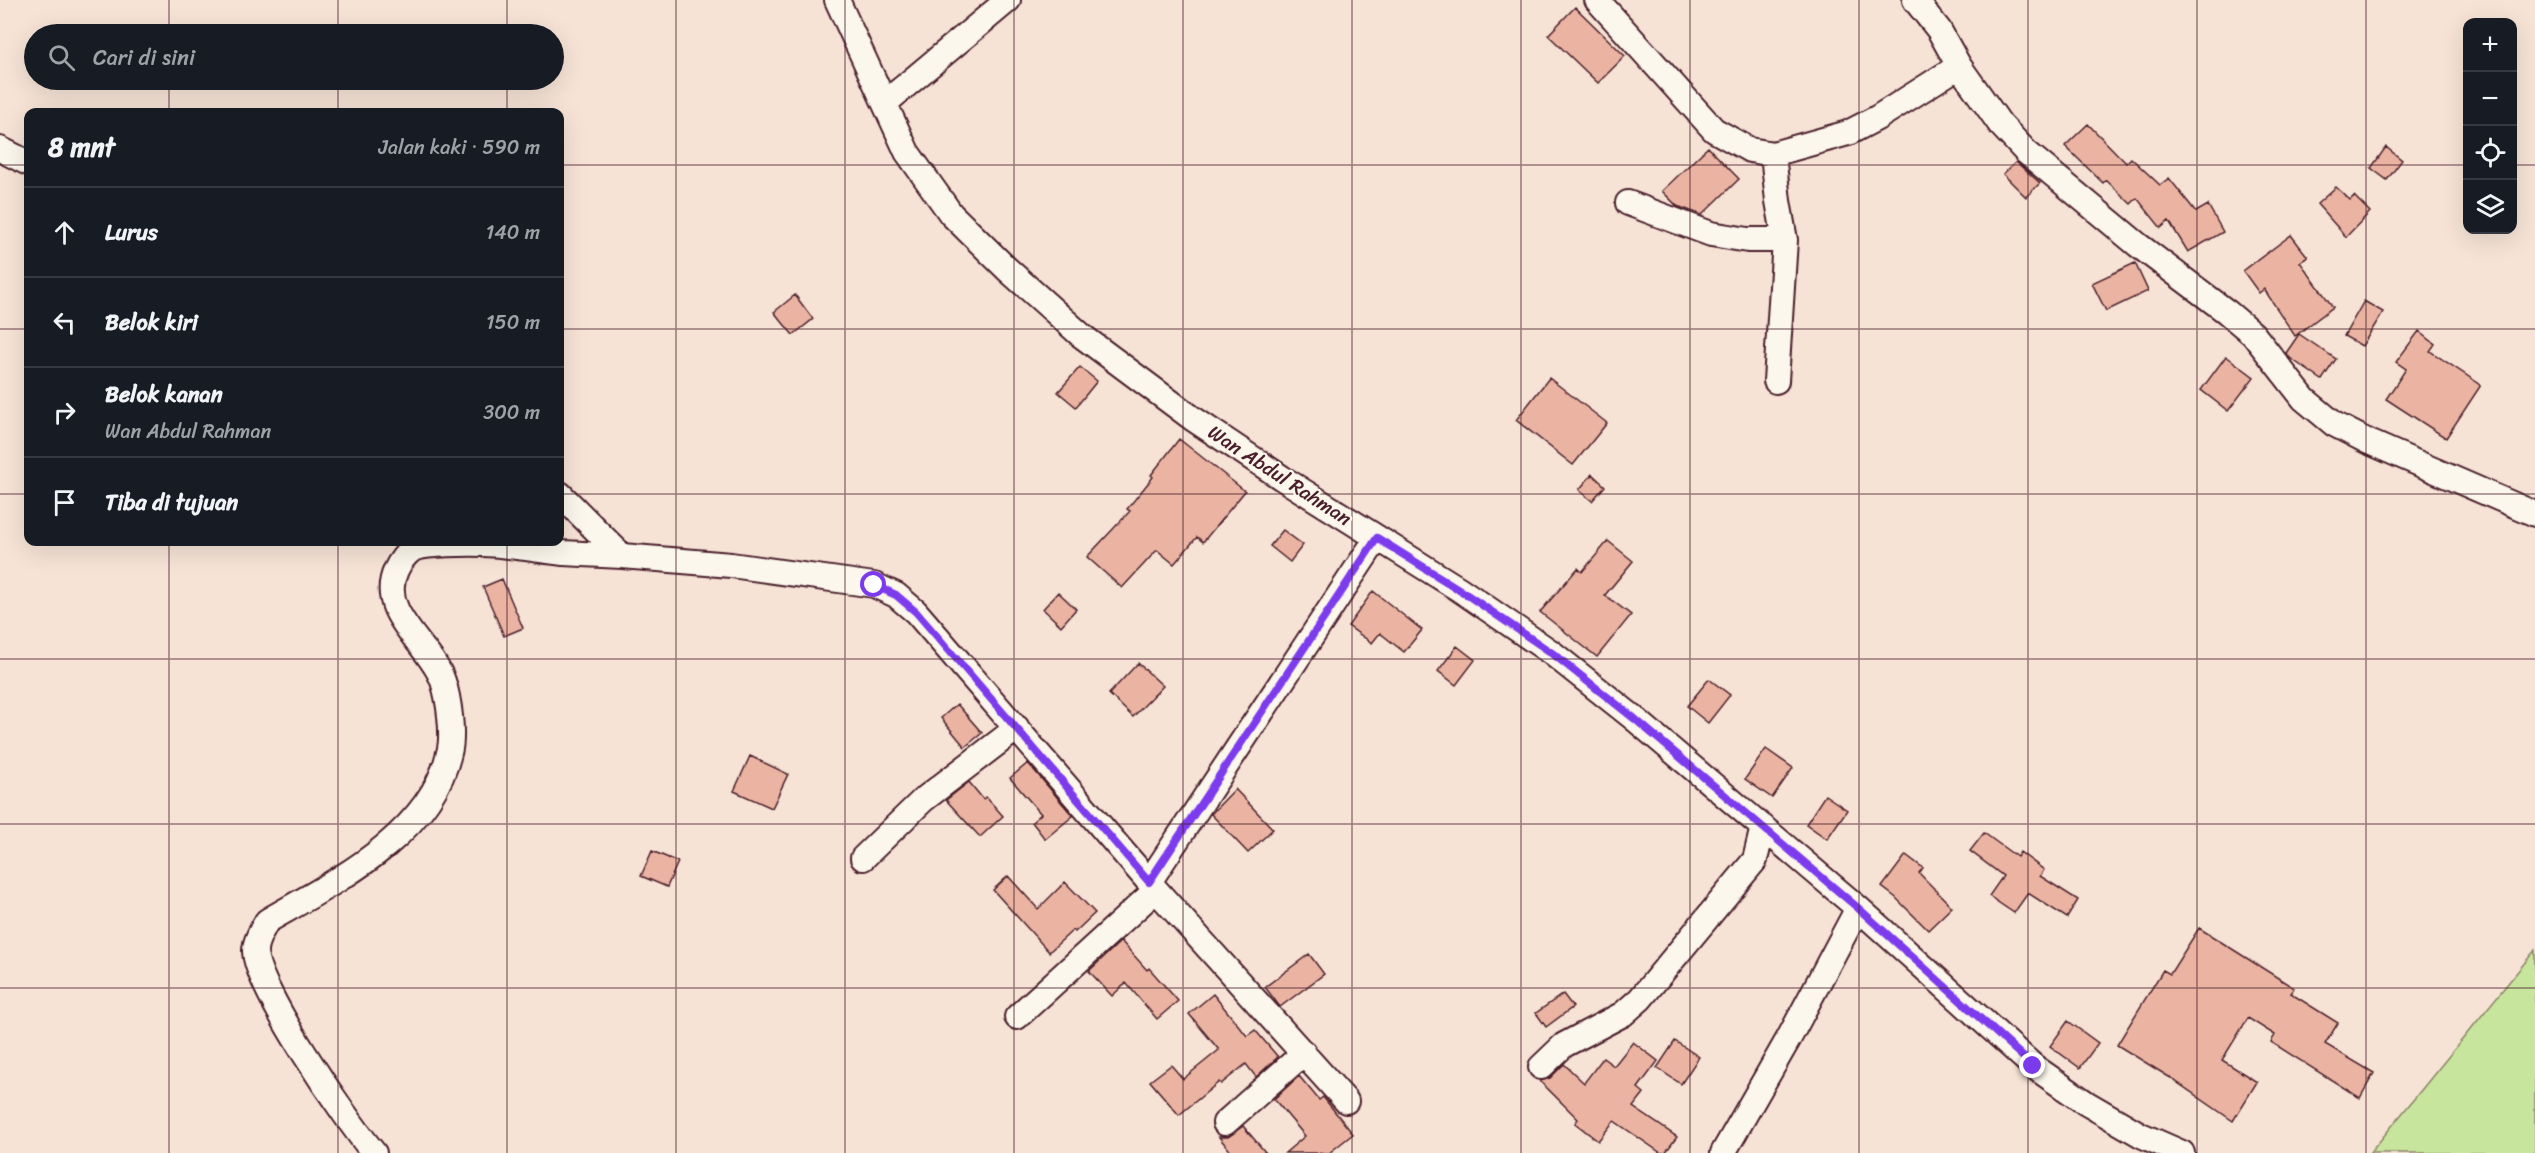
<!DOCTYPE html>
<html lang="id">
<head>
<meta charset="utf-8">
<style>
  :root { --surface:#171b24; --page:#242831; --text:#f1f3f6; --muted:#9ea1a6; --line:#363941 }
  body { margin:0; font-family:Sriracha,sans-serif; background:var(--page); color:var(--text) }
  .controls { position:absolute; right:18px; top:18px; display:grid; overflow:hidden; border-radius:12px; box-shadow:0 6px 24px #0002 }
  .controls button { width:54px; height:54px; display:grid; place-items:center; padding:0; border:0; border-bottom:2px solid var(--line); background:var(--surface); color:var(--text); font:30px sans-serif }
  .stop { position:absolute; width:18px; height:18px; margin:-14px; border:4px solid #7c3aed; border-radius:50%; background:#fff }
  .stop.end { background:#7c3aed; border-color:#fff; box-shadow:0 2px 6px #0008 }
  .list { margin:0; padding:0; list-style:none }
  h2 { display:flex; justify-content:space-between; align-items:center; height:78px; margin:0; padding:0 24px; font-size:26px }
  h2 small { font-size:20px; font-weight:400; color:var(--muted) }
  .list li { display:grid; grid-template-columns:39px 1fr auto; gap:18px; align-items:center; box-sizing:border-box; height:90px; padding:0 24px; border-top:2px solid var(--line) }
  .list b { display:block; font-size:22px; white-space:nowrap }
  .list p { margin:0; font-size:20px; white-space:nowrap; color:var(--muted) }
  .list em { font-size:20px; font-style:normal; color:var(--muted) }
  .icon { flex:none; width:33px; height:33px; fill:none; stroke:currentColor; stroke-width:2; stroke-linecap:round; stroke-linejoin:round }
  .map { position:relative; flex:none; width:2535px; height:1153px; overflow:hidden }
  .search { position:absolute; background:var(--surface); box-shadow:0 6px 24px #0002; left:24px; top:24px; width:540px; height:66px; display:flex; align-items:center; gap:15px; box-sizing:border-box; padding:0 21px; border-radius:33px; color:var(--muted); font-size:22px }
  .panel { position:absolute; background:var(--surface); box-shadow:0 6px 24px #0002; left:24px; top:108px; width:540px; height:438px; border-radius:12px }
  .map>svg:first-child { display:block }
</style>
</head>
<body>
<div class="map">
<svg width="2535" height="1153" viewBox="0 0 2535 1153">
  <rect width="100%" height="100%" fill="#f6e3d6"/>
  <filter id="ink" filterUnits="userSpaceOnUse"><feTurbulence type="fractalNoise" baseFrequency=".0167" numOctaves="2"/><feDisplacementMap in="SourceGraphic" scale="12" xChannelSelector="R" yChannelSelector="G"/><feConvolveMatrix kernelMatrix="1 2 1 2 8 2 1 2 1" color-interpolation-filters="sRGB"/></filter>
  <g filter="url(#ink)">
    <path fill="#c7e59c" stroke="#888264" stroke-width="1.5" d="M2535,950V1153H2370Z"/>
    <path fill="#ebb4a2" stroke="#4a1f2b" stroke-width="1.5" d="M1575,7L1625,56L1598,83L1548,35Z
      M2088,124L2126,163L2131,158L2160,185L2169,178L2196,212L2208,205L2223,232L2188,252L2169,221L2161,228L2137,198L2131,204L2106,180L2103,183L2065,146Z
      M1708,147L1739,179L1702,215L1677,206L1662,191Z
      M2386,147L2402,160L2387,180L2371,168Z
      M2016,162L2040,183L2026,197L2003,174Z
      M2336,187L2350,200L2354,196L2370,212L2346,237L2317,204Z
      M2291,235L2308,257L2300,262L2333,307L2295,336L2264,289L2259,293L2243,271Z
      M2135,263L2148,291L2106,311L2092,283Z
      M795,295L813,319L793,335L774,312Z
      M2364,301L2383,312L2362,346L2344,336Z
      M2419,331L2435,344L2430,351L2481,385L2446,438L2386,399L2406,369L2396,362Z
      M2299,334L2336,359L2322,380L2290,358L2286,353Z
      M2226,356L2254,377L2228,411L2201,390Z
      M1080,367L1097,381L1076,407L1058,392Z
      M1549,378L1607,423L1573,465L1516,420Z
      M1179,439L1245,491L1203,542L1197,537L1174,564L1157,550L1122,588L1087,557L1130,511L1127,509L1153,477L1151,475Z
      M1592,474L1605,486L1592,501L1579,490Z
      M1283,530L1303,545L1290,562L1270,546Z
      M1608,541L1633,561L1605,595L1631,615L1597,657L1540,612L1578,568L1582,572Z
      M502,579L523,628L504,636L483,587Z
      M1373,591L1422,630L1404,652L1380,633L1372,643L1348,626Z
      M1058,592L1076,609L1061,626L1043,609Z
      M1457,646L1475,660L1456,685L1438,671Z
      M1138,663L1163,686L1133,717L1109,694Z
      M1709,679L1730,695L1708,723L1687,706Z
      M957,704L982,733L965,747L941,718Z
      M1766,749L1793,768L1772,798L1745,779Z
      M750,756L788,774L772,808L734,791Z
      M1028,763L1073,816L1045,839L1032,822L1041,814L1010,778Z
      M969,782L983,799L986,797L1003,816L980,837L946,800Z
      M1235,789L1273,829L1248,853L1211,814Z
      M1825,795L1847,810L1827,839L1806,824Z
      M1984,833L2017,857L2020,852L2044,870L2040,876L2078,900L2067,918L2028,893L2014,913L1989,896L2003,876L1970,851Z
      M652,851L678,862L667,887L641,876Z
      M1906,855L1923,868L1919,873L1952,907L1928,930L1895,897L1882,887Z
      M1008,876L1038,909L1065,882L1095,913L1075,932L1073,930L1049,952L993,890Z
      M2199,928L2294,988L2290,993L2338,1023L2325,1044L2374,1073L2360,1098L2271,1042L2275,1035L2248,1018L2222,1060L2257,1082L2233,1121L2169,1077L2117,1045L2163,970L2170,974Z
      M1121,941L1147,970L1149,968L1178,1001L1157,1019L1126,983L1112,996L1089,971Z
      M1309,954L1324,974L1280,1007L1265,987Z
      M1213,994L1247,1036L1255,1030L1278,1057L1256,1077L1246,1064L1221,1084L1219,1082L1179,1115L1150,1081L1171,1065L1183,1079L1219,1050L1189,1014Z
      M1563,994L1573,1007L1546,1027L1536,1013Z
      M2068,1021L2098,1043L2080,1068L2050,1046Z
      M1675,1041L1699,1057L1681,1084L1657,1068Z
      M1633,1042L1658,1061L1638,1088L1644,1093L1633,1107L1677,1137L1665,1153H1661L1614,1121L1598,1141L1575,1123L1578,1119L1540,1081L1550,1078L1564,1064L1584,1083L1603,1058L1614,1066Z
      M1299,1076L1319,1100L1323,1097L1353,1134L1329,1153H1285L1305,1136L1274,1099Z
      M1243,1126L1266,1153H1232L1219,1137H1228Z"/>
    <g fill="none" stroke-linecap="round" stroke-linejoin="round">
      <g stroke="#4a1f2b" stroke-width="28">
        <path id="minor" d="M837,0L907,152L951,214L1007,269L1082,336L1192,418L1282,478L1459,589L1552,653L1635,719L1858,908L2033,1066L2086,1103L2141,1135L2182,1153
          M1597,0L1714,130L1750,150L1773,154L1848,133L1877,118L1959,66
          M1915,0L1939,30L1959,66L2000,124L2026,152L2138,245L2227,312L2253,334L2304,399L2334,424L2369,442L2535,514
          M885,103L1008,0
          M0,149L28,163
          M1773,154L1778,201L1785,240L1776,381
          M1628,203L1711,234L1748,240H1785
          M560,494L622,556L731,565L874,585L896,595L916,612L1149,882
          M863,858L923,800L1017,728
          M1156,890L1346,1101
          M1017,1017L1156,890L1149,882L1377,538
          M1541,1067L1564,1045L1623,1014L1640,999L1755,860L1763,827
          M1225,1123L1304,1053
          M374,1153C347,1121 256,989 255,951C255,941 262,930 267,921C334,882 430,836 449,753C454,735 449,699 443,681C430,644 376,613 396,570C399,563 406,553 413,549C421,545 449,544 458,544C494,542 528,549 563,553C582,554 602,555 622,556
          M1723,1153L1789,1038L1858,908"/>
      </g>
      <use href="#minor" stroke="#fbf7ec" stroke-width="24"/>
    </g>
  </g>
  <g fill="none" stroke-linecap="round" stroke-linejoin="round" filter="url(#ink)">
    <path stroke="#7c3aed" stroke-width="8" d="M874,585L896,595L916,612L1149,882L1377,538L1460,590L1552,653L1635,719L1858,908L2033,1066"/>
  </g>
  <path fill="none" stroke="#4a1f2b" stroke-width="1.5" stroke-opacity="0.55" d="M169,0V34M338,0V34M507,0V34M676,0V1153M845,0V1153M1014,0V1153M1183,0V1153M1352,0V1153M1521,0V1153M1690,0V1153M1859,0V1153M2028,0V1153M2197,0V1153M2366,0V1153M169,80V112M338,80V112M507,80V112M0,165H28M560,165H2468M2512,165H2535M0,329H28M560,329H2535M0,494H28M560,494H2535M169,542V1153M338,542V1153M507,542V1153M0,659H2535M0,824H2535M0,988H2535"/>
  <g text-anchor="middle" stroke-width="4.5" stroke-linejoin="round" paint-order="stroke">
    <g font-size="20" fill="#4a1f2b" stroke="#fbf7ec">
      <text transform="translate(1280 475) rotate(33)" y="7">Wan Abdul Rahman</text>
    </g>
  </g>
</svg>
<div class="controls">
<button>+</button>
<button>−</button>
<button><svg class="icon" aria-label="locate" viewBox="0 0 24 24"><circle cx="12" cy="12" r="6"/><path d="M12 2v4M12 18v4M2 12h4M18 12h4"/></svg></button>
<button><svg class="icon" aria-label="layers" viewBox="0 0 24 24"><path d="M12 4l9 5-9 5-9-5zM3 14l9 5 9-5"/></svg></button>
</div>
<div class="stop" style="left:874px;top:585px"></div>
<div class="stop end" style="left:2033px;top:1066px"></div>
<div class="search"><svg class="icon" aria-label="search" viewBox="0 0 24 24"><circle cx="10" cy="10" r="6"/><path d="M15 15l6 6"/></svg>Cari di sini</div>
<section class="panel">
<h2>8 mnt<small>Jalan kaki · 590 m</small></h2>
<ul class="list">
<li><svg class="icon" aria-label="ahead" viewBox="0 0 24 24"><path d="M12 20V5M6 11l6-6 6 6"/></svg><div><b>Lurus</b></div><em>140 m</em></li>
<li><svg class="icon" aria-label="left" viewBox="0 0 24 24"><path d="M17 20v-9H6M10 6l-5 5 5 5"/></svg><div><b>Belok kiri</b></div><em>150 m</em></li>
<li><svg class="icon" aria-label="right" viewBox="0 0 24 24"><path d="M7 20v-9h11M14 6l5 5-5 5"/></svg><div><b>Belok kanan</b><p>Wan Abdul Rahman</p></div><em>300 m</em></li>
<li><svg class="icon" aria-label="arrive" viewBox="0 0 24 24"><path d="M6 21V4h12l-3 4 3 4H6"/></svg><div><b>Tiba di tujuan</b></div></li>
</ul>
</section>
</div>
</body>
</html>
